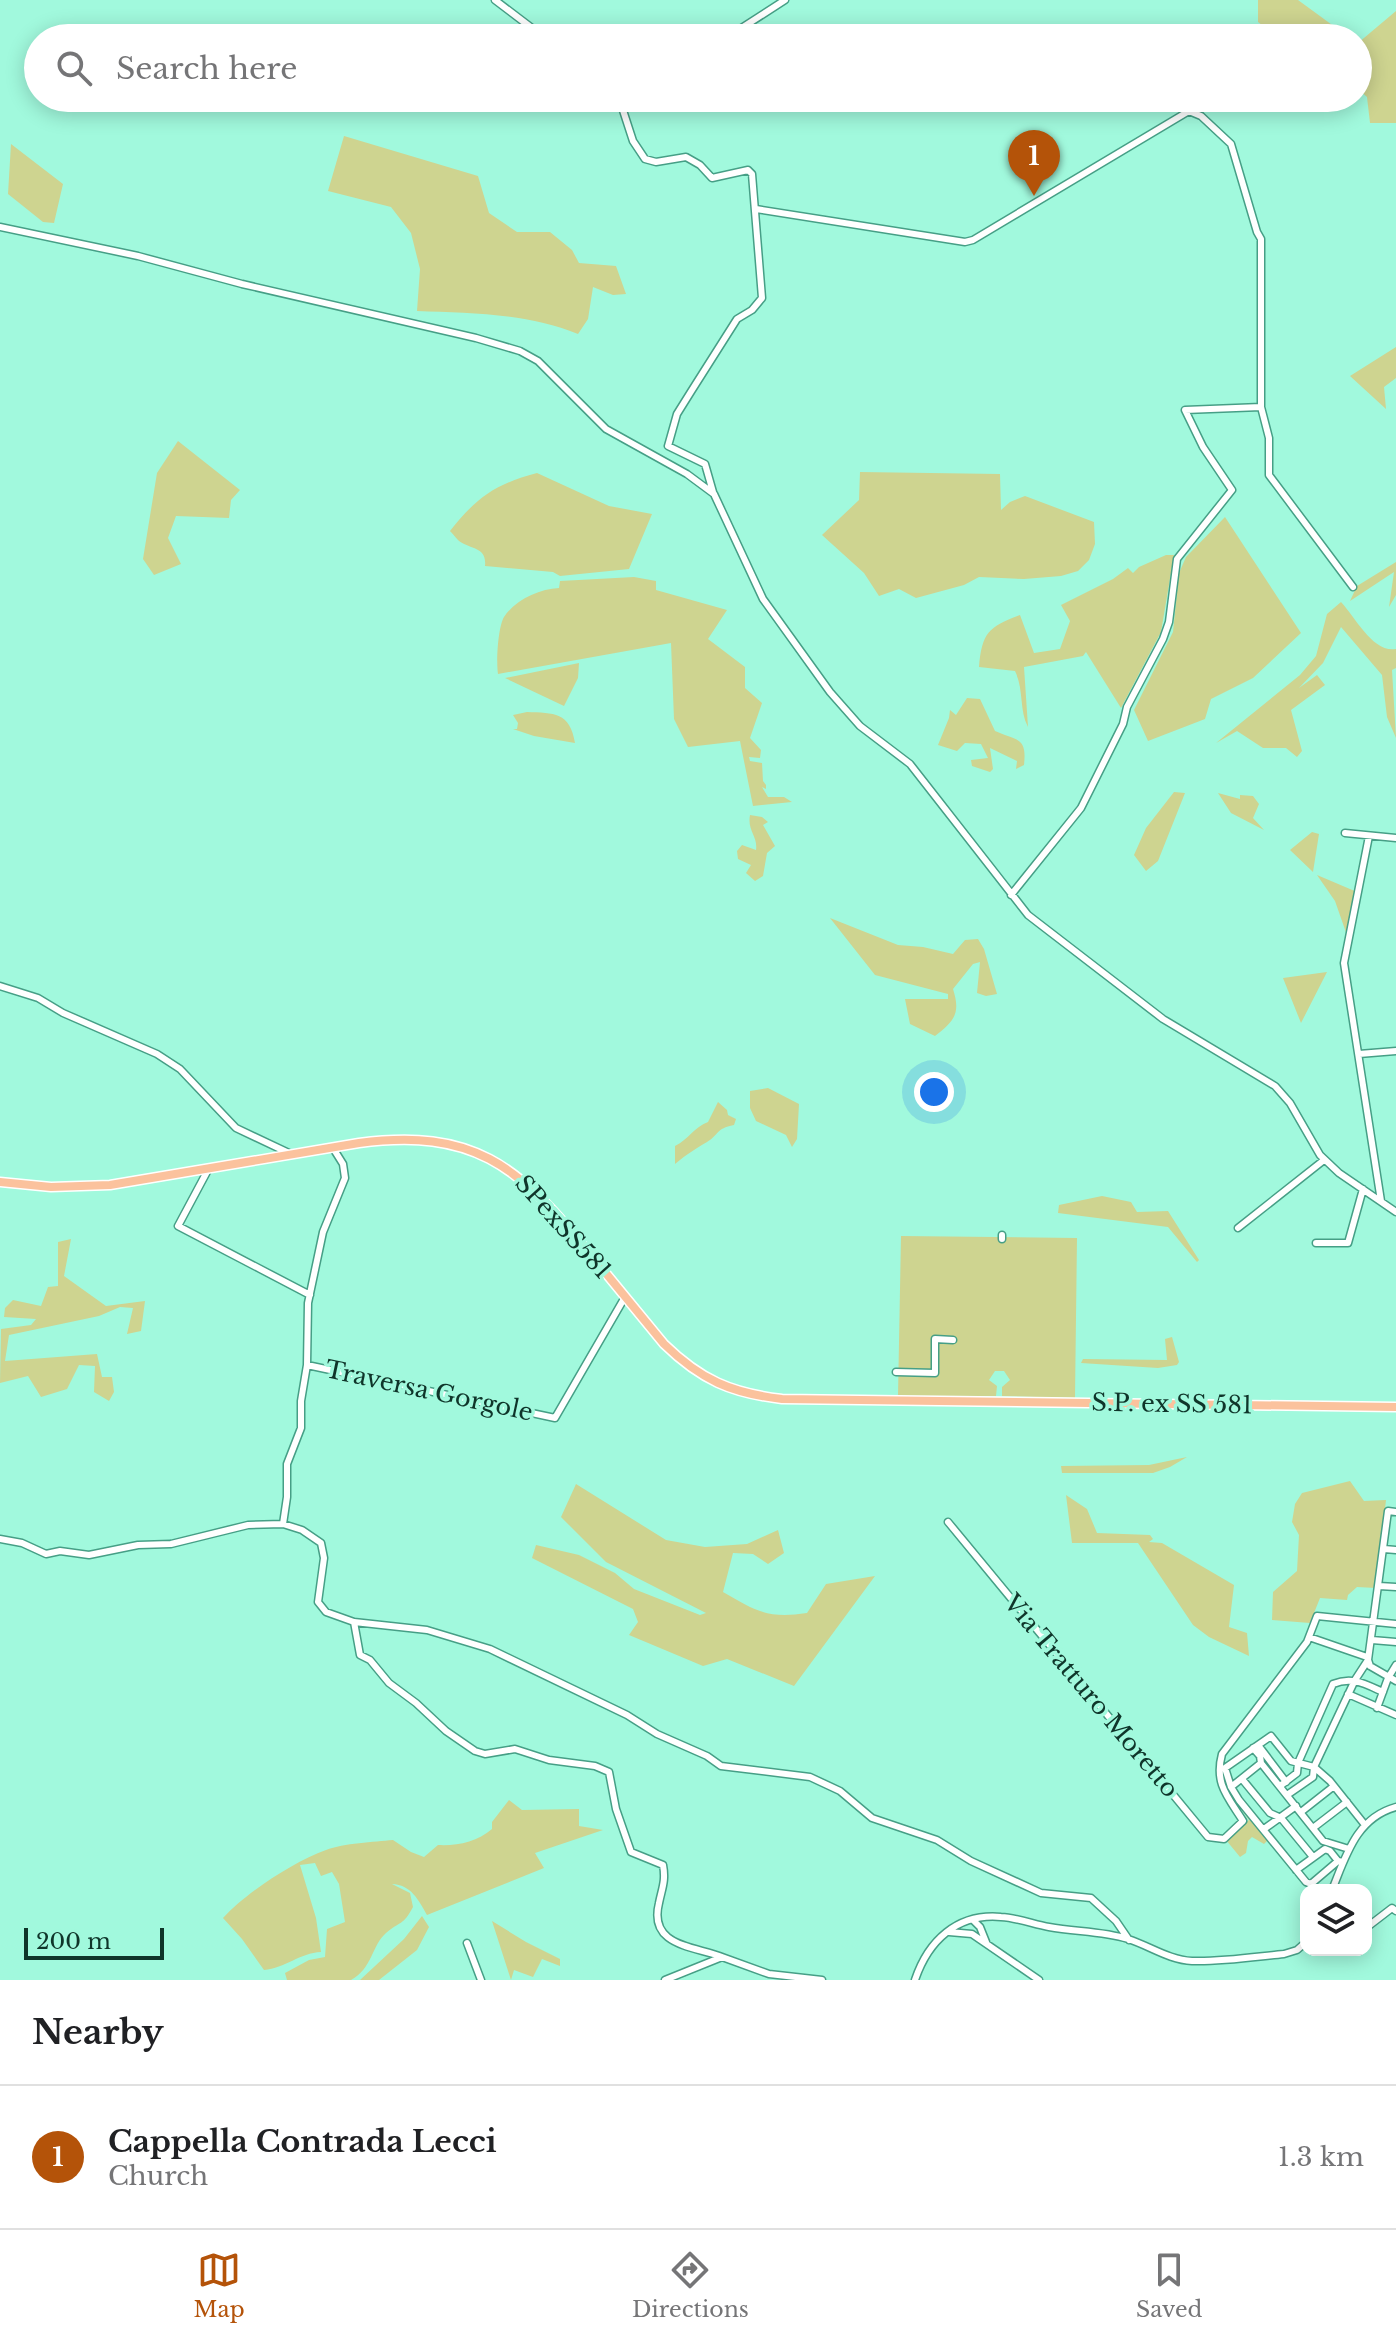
<!DOCTYPE html>
<html lang="en">
<head>
<meta charset="utf-8">
<style>
  :root { --surface:#fff; --page:#f6f6f6; --text:#202124; --muted:#757577; --line:#e0e0e0; --accent:#b45309 }
  body { margin:0; font-family:"Libre Baskerville",serif; background:var(--page); color:var(--text) }
  .controls { position:absolute; right:24px; bottom:24px; display:grid; overflow:hidden; border-radius:16px; box-shadow:0 4px 20px #0003 }
  .controls button { width:72px; height:72px; display:grid; place-items:center; padding:0; border:0; border-bottom:2px solid var(--line); background:var(--surface); color:var(--text); font:40px sans-serif }
  .scale { position:absolute; left:24px; bottom:20px; width:140px; box-sizing:border-box; padding-left:8px; border:4px solid #0f352a; border-top:0; font-size:22px; line-height:28px; white-space:nowrap; color:#0f352a; -webkit-text-stroke:6px #a1f9dd; paint-order:stroke }
  .you { position:absolute; left:934px; top:1092px; width:28px; height:28px; margin:-20px; border:6px solid #fff; border-radius:50%; background:#1a73e8; box-shadow:0 0 0 12px #1a73e833 }
  .badge { display:grid; place-items:center; width:52px; height:52px; border-radius:50%; background:var(--accent); color:#fff; font-size:26px; font-weight:700 }
  .pin { position:absolute; translate:-50% -66px; filter:drop-shadow(0 2px 4px #0008) }
  .pin::after { content:''; position:absolute; top:42px; width:28px; height:24px; background:inherit; clip-path:polygon(0 0,100% 0,50% 100%) }
  .list { margin:0; padding:0; list-style:none }
  h2 { display:flex; justify-content:space-between; align-items:center; height:104px; margin:0; padding:0 32px; font-size:34px }
  h2 small { font-size:26px; font-weight:400; color:var(--muted) }
  .list li { display:grid; grid-template-columns:52px 1fr auto; gap:24px; align-items:center; box-sizing:border-box; height:144px; padding:0 32px; border-top:2px solid var(--line) }
  .list b { display:block; font-size:30px; white-space:nowrap }
  .list p { margin:0; font-size:26px; white-space:nowrap; color:var(--muted) }
  .list em { font-size:26px; font-style:normal; color:var(--muted) }
  .icon { flex:none; width:44px; height:44px; fill:none; stroke:currentColor; stroke-width:2; stroke-linecap:round; stroke-linejoin:round }
  .map { position:relative; flex:none; width:1396px; height:1980px; overflow:hidden }
  .search { position:absolute; background:var(--surface); box-shadow:0 4px 20px #0003; left:24px; right:24px; top:24px; height:88px; display:flex; align-items:center; gap:20px; box-sizing:border-box; padding:0 28px; border-radius:44px; color:var(--muted); font-size:30px }
  .sheet { height:248px; background:var(--surface) }
  nav { display:flex; justify-content:space-around; align-items:center; box-sizing:border-box; height:112px; border-top:2px solid var(--line); background:var(--surface); font-size:22px; color:var(--muted) }
  nav a { display:grid; justify-items:center; gap:4px }
  nav .on { color:var(--accent) }
  .map>svg:first-child { display:block }
</style>
</head>
<body>
<div class="map">
<svg width="1396" height="1980" viewBox="0 0 1396 1980">
  <rect width="100%" height="100%" fill="#a1f9dd"/>
  <path fill="#ced490" d="M1258,0H1298L1350,38H1279L1258,22Z
    M1396,11V123H1370L1367,97L1358,89V43Z
    M344,136L478,176L489,213L517,232H550L572,250L579,263L616,266L626,294L613,295L593,287L588,319L578,334C527,313 470,313 417,311L420,269L411,233L391,207L328,191Z
    M11,144L63,184L54,223L43,222L8,194Z
    M1396,347V378L1384,387L1386,409L1350,376Z
    M178,441L240,490L231,500L229,518L176,516L168,538L181,564L154,575L143,559L157,473Z
    M860,472L1000,474L1001,510L1010,502L1025,496L1094,522L1095,544L1089,560L1078,571L1061,576L1024,579L979,577L964,585L916,598L899,589L879,596L864,573L822,535L859,500Z
    M537,473L609,506L652,514L629,569L560,576L553,572L485,566C487,547 472,550 459,541C458,540 451,532 450,531C476,498 495,484 537,473Z
    M1225,517L1301,633L1253,678L1211,699L1205,719L1148,741L1134,710L1173,632L1179,573L1186,557Z
    M1166,555H1174L1161,632L1121,708L1086,652L1083,656L1024,667L1028,727C1019,710 1024,689 1015,671L979,667C982,632 989,627 1020,615L1034,653L1060,649L1070,621L1061,605L1113,579L1128,568L1133,573L1139,567Z
    M1396,562V595L1389,607L1394,572L1350,601L1357,586Z
    M634,577L656,581V590L727,610L708,639L745,667V688L762,703L750,738L761,750L760,758L749,757L750,761L762,763L763,781L766,785V789L762,787L768,797H784L792,802L753,806L740,741L688,747L674,719L671,643L498,674C496,662 498,627 504,617C515,600 539,589 559,588L560,581Z
    M1341,602C1356,618 1373,653 1396,649V668L1392,670L1396,738L1387,717L1382,675L1341,627L1323,663L1299,688L1317,675L1325,685L1291,710L1302,751L1297,757L1286,748H1263L1237,731L1216,743L1300,675L1316,656L1327,614Z
    M579,663L578,678L564,706L505,678Z
    M967,698L980,699L995,731C1018,741 1027,737 1024,765L1016,769L1017,761L990,748L993,769L990,772L972,766L971,760L988,758L981,744L965,743L957,751L938,745L949,718L950,710L956,715Z
    M527,712C554,713 570,712 575,743L534,736L513,729H517L518,723L513,715Z
    M1174,792L1185,793L1158,861L1146,871L1134,855L1146,828Z
    M1218,793L1240,799V795L1253,796L1259,804L1253,818L1264,830L1231,813Z
    M750,815L762,817L768,822L763,825L775,846L767,853L763,876L755,881L746,873L751,865L738,859L737,851L742,845L756,850C758,836 747,831 750,815Z
    M1312,832L1319,834L1313,872L1290,850Z
    M1317,875L1357,892L1349,941L1335,901Z
    M830,918L898,945L923,947L953,954L965,940L978,939L984,949L997,994L986,996L977,993L980,962L973,964L953,989C961,1014 954,1021 935,1036L910,1024L905,999H948V994L875,975Z
    M1327,972L1301,1023L1283,978Z
    M768,1088L799,1104L797,1139L792,1147L786,1135L756,1121L750,1108V1091Z
    M718,1102L727,1110L728,1115L736,1119L734,1125C715,1129 720,1134 707,1142C695,1149 687,1154 675,1164V1146C689,1139 694,1127 708,1122Z
    M1102,1196L1131,1202L1137,1212L1168,1211L1199,1260L1197,1262L1168,1227L1058,1213L1059,1205Z
    M901,1236L1077,1238L1075,1398L1002,1396V1387L1010,1380L1004,1371H995L989,1380L997,1386L996,1396H898Z
    M71,1239L64,1276L106,1306L145,1301L141,1331L127,1334L133,1308L120,1307L99,1316L9,1335L5,1361L97,1354L102,1377H112L114,1392L109,1401L94,1392L95,1366L79,1365L67,1389L41,1397L28,1376L0,1383L1,1329L31,1325L36,1319L4,1317L5,1308L13,1300L41,1306L48,1287L58,1286V1242Z
    M1172,1337L1179,1362L1177,1365L1158,1368L1081,1363L1083,1359L1167,1360L1165,1339Z
    M1187,1457L1170,1467L1153,1473H1062L1061,1466L1149,1465Z
    M1350,1481L1364,1501L1386,1500L1376,1588L1357,1587L1348,1595L1347,1600L1320,1598L1310,1623L1272,1620L1273,1592L1297,1571L1299,1535L1292,1522L1295,1504L1302,1493Z
    M576,1484L666,1540L705,1547L747,1544L778,1530L784,1553L768,1564L753,1554L733,1553L723,1592C756,1611 768,1619 807,1613L826,1584L875,1576L794,1686L727,1659L703,1666L629,1635L638,1622L633,1609L532,1558L536,1545L579,1555L615,1573L634,1589L700,1615L706,1613L606,1562L561,1517Z
    M1066,1495L1087,1509L1097,1533L1150,1535L1153,1539L1149,1542L1162,1543L1234,1585L1229,1627L1247,1633L1249,1656L1209,1637L1193,1625L1138,1543H1072Z
    M509,1800L522,1810L579,1809V1826L603,1830L535,1853L544,1868L427,1915C418,1899 411,1885 392,1884L410,1893L413,1907C403,1926 400,1921 386,1933C372,1945 372,1969 351,1980H287L285,1973L309,1960L325,1957L327,1929L345,1922L339,1884L332,1872L321,1876L315,1863L300,1865L316,1918L321,1952C300,1953 285,1968 264,1970L242,1939L223,1918C247,1892 293,1862 326,1850C344,1843 374,1842 393,1840L411,1852L424,1857L438,1845C457,1846 477,1842 492,1829V1822Z
    M1238,1805L1268,1840L1264,1844L1252,1837L1248,1841L1246,1853L1240,1857L1226,1840L1249,1820Z
    M422,1916L429,1927L417,1950L379,1980H360L404,1939Z
    M492,1921L526,1942L560,1959V1966L542,1959L533,1977L514,1970L511,1980Z"/>
  <g fill="none" stroke-linecap="round" stroke-linejoin="round">
    <g stroke="#469f86" stroke-width="9">
      <path id="minor" d="M495,0L545,38
        M726,38L785,0
        M619,98L633,141L645,159L656,162L686,157L700,165L712,178L748,170L752,174L762,298L752,310L737,319L692,390L677,414L668,446L705,464L713,492
        M622,105L633,98
        M756,209L965,242L973,240L1189,111L1201,116L1231,144L1257,232L1261,239V407L1185,410L1203,447L1232,490L1177,559L1169,622L1163,639L1127,707L1123,724L1081,808L1011,895
        M0,227L138,256L242,284L476,338L520,351L538,361L606,429L687,474L714,494L763,599L830,692L860,726L910,764L1028,915L1163,1019L1275,1086L1290,1103L1320,1155L1339,1173L1396,1212
        M1261,407L1269,438V475L1353,587
        M1345,833L1396,838
        M1369,836L1344,963L1381,1201
        M0,986L38,998L63,1013L157,1054L180,1069L236,1128L291,1154
        M1359,1054L1396,1051
        M209,1168L178,1226L310,1295
        M1238,1228L1324,1160
        M1002,1239V1235
        M1316,1243H1348L1363,1189
        M307,1365L555,1418L625,1297
        M896,1372L935,1373V1339L953,1340
        M948,1522L1208,1837L1224,1839L1243,1821C1228,1797 1214,1784 1222,1754L1307,1642L1317,1616L1396,1624
        M283,1524L287,1497V1464L301,1428V1401L307,1365L308,1303L323,1232L345,1178L343,1164L333,1148
        M0,1539L22,1543L46,1554L60,1551L89,1555L138,1545L171,1544L248,1525L283,1524L302,1530L321,1543L324,1558L318,1602L326,1612L354,1622L427,1630L490,1649L627,1715L657,1734L707,1756L721,1766L810,1777L840,1791L872,1818L937,1840L971,1861L1041,1893L1091,1898L1116,1921L1129,1940
        M1384,1549L1396,1550
        M1379,1586L1396,1587
        M354,1622L360,1655L370,1660L389,1683L416,1703L446,1731L475,1751L485,1754L515,1749L549,1760L595,1766L609,1772L616,1809L631,1852L663,1865C666,1881 662,1888 659,1903C648,1947 695,1946 722,1957
        M1309,1637L1367,1657L1370,1666
        M1372,1640L1396,1642
        M1370,1666L1396,1681
        M1348,1694L1396,1715
        M1377,1708L1388,1678L1396,1665
        M1258,1745L1286,1782
        M1253,1748L1260,1756L1261,1763L1323,1841L1349,1849
        M1242,1779L1270,1813L1281,1818L1313,1857
        M1280,1786L1297,1773L1298,1763L1333,1684C1352,1676 1365,1684 1383,1692
        M1231,1787L1261,1763
        M1287,1795L1313,1777L1314,1767L1355,1680L1368,1660L1388,1511L1396,1512
        M1301,1812L1334,1786
        M1313,1828L1347,1802
        M1264,1829L1296,1806
        M1343,1862L1338,1861L1311,1884L1306,1882L1239,1800L1231,1787L1225,1768L1271,1736L1291,1761L1314,1767L1330,1781L1365,1825
        M1296,1870L1325,1849L1330,1851L1338,1861
        M1332,1890C1346,1856 1356,1818 1396,1807
        M973,1920L980,1927L986,1942
        M1366,1928L1392,1908L1396,1911
        M949,1932L972,1934L1039,1980
        M467,1943L481,1980
        M665,1980L722,1957L769,1974L822,1980
        M915,1980C928,1941 957,1913 1001,1917C1018,1918 1033,1924 1049,1927C1076,1932 1102,1931 1128,1939C1150,1946 1169,1960 1192,1961C1222,1962 1254,1957 1284,1954L1297,1950L1306,1942"/>
    </g>
    <g stroke="#fff" stroke-width="11">
      <path id="major" d="M0,1182L51,1187L110,1185L359,1143C472,1128 518,1165 586,1249C612,1281 638,1312 664,1344C701,1380 731,1393 782,1399L1396,1407"/>
    </g>
    <use href="#minor" stroke="#fff" stroke-width="6"/>
    <use href="#major" stroke="#fbc29d" stroke-width="8"/>
  </g>
  <g text-anchor="middle" stroke-width="7" stroke-linejoin="round" paint-order="stroke">
    <g font-size="24" fill="#0f352a" stroke="#a1f9dd">
      <text transform="translate(563 1227) rotate(48)" y="8">SPexSS581</text>
      <text transform="translate(429 1391) rotate(12)" y="8">Traversa Gorgole</text>
      <text transform="translate(1172 1404) rotate(1)" y="8">S.P. ex SS 581</text>
      <text transform="translate(1091 1696) rotate(50)" y="8">Via Tratturo Moretto</text>
    </g>
  </g>
</svg>
<div class="controls">
<button><svg class="icon" aria-label="layers" viewBox="0 0 24 24"><path d="M12 4l9 5-9 5-9-5zM3 14l9 5 9-5"/></svg></button>
</div>
<div class="scale">200 m</div>
<div class="you"></div>
<div class="pin badge" style="left:1034px;top:196px">1</div>
<div class="search"><svg class="icon" aria-label="search" viewBox="0 0 24 24"><circle cx="10" cy="10" r="6"/><path d="M15 15l6 6"/></svg>Search here</div>
</div>
<section class="sheet">
<h2>Nearby<small></small></h2>
<ul class="list">
<li><span class="badge">1</span><div><b>Cappella Contrada Lecci</b><p>Church</p></div><em>1.3 km</em></li>
</ul>
</section>
<nav>
<a class="on"><svg class="icon" aria-label="map" viewBox="0 0 24 24"><path d="M3 6l6-2 6 2 6-2v14l-6 2-6-2-6 2zM9 4v14M15 6v14"/></svg>Map</a>
<a><svg class="icon" aria-label="directions" viewBox="0 0 24 24"><path d="M12 3l9 9-9 9-9-9zM9 14v-3h6M13 9l2 2-2 2"/></svg>Directions</a>
<a><svg class="icon" aria-label="saved" viewBox="0 0 24 24"><path d="M7 4h10v16l-5-4-5 4z"/></svg>Saved</a>
</nav>
</body>
</html>
